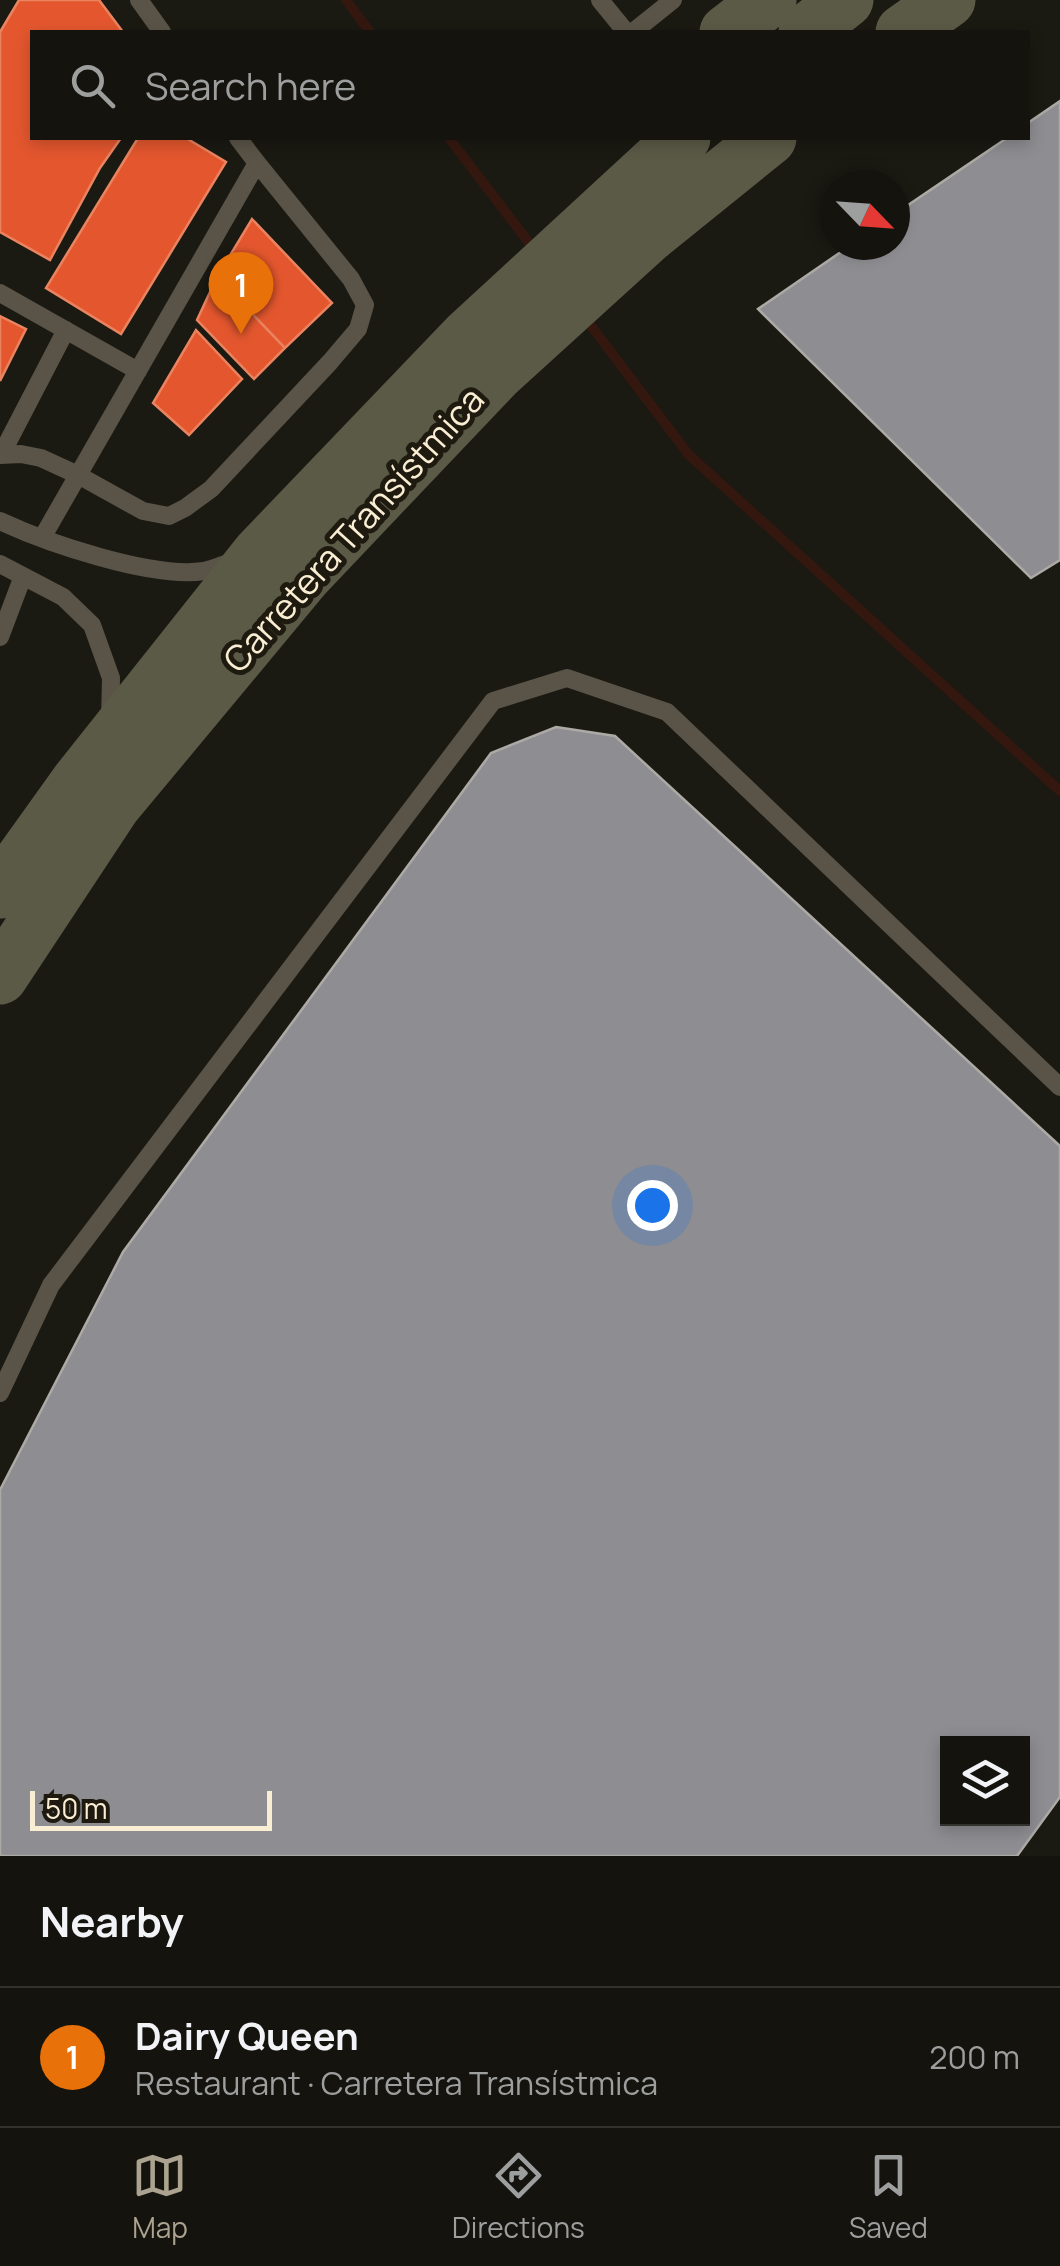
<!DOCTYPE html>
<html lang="en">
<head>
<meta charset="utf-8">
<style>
  :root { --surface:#14130e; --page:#1d1c17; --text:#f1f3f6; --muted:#9d9e9e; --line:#33322e; --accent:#aba38f }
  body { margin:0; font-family:Manrope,sans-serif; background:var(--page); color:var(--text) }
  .controls { position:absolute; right:30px; bottom:30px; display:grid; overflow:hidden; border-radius:0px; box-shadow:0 5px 15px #0003 }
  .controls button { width:90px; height:90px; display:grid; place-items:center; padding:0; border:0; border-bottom:2px solid var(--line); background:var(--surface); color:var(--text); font:50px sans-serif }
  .compass { position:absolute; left:820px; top:170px; width:90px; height:90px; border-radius:50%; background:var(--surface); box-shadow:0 5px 15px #0003; rotate:115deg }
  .scale { position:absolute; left:30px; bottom:25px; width:242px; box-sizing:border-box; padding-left:10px; border:5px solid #f9edd3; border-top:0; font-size:28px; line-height:35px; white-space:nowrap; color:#f9edd3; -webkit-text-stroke:8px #1e1a0f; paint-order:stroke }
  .you { position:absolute; left:652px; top:1205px; width:35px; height:35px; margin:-25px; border:8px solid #fff; border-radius:50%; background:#1a73e8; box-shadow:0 0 0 15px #1a73e833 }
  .badge { display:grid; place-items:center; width:65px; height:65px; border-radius:50%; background:var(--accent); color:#fff; font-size:32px; font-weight:700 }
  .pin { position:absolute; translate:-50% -82px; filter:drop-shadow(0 2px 5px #0008) }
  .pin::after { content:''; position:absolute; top:52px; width:35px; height:30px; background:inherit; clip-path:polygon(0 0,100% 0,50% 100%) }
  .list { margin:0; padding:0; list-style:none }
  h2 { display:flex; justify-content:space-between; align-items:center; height:130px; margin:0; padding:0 40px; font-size:42px }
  h2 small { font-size:32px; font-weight:400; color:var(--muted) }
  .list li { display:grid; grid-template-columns:65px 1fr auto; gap:30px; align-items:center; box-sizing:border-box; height:140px; padding:0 40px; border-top:2px solid var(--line) }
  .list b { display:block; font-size:38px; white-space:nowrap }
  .list p { margin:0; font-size:32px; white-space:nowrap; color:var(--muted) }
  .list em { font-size:32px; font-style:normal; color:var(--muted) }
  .icon { flex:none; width:55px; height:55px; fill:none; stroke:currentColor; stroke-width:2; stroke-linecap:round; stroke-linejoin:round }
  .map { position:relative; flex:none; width:1060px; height:1856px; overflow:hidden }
  .search { position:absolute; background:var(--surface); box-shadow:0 5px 15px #0003; left:30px; right:30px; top:30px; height:110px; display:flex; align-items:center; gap:25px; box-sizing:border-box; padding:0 35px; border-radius:0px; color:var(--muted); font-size:38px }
  .sheet { height:270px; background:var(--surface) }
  nav { display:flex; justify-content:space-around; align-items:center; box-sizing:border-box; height:140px; border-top:2px solid var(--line); background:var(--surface); font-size:28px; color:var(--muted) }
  nav a { display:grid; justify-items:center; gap:5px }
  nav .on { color:var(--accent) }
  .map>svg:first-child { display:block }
</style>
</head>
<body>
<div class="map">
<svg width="1060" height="1856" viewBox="0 0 1060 1856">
  <rect width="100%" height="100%" fill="#1a1912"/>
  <path fill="#e4572e" stroke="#ea8460" stroke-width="2.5" d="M19,0H99L123,32H32V138H121L100,168L50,260L0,232V32Z
    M138,138H186L226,162L121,334L46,288Z
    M252,219L332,303L285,348L217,277Z
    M217,277L285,348L254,379L197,320Z
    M0,316L26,329L0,381Z
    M196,330L242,379L189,435L153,403Z"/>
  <path fill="#8d8d92" stroke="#adaaa6" stroke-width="2.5" fill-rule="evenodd" d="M1060,101V560L1031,578L758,309L851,245H895V214L1007,138H1028V123Z
    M556,727L615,736L1060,1146V1797L1017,1856H0V1490L123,1252L491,753ZM948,1744H1022V1818H948Z"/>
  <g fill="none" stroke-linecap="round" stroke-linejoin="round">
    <path stroke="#34180f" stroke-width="10" d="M346,0L370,32
      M449,138L536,252
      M582,314L689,455L1060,791"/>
    <path stroke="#5a5448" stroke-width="18" d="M139,0L162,32
      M600,0L626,32
      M633,32L673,0
      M0,293L138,371
      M0,455L21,454L41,458L78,475L143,511L169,516L185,508L211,489L330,362L358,329L365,305L351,279L257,163
      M1,455L66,330
      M0,521C47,543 153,579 204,571C214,569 224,564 234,561
      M42,538L257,163L238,138
      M0,564L63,597L92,625L111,678L110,720
      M0,637L23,576
      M0,1393L51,1285L493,701L567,678L667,712L1060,1087"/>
    <path stroke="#5b5a47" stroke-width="55" d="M727,32L769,0
      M806,32L846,0
      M903,32L948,0
      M0,891L78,782L259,554L467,337L683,138
      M0,977L113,806L305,575L495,375L649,235L769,138"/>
  </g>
  <g text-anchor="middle" stroke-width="10" stroke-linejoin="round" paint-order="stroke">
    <g font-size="35" fill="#f9edd3" stroke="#1e1a0f">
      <text transform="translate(354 530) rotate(-48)" y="12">Carretera Transístmica</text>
    </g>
  </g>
</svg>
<div class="controls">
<button><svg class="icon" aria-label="layers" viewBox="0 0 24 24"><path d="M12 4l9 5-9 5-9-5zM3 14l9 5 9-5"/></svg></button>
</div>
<svg class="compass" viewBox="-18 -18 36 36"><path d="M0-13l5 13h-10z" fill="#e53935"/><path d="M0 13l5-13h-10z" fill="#9d9e9e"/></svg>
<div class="scale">50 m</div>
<div class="you"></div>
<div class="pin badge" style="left:241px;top:334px;background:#e8710a">1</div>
<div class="search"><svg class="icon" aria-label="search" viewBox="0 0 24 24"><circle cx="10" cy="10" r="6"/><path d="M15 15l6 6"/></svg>Search here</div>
</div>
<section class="sheet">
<h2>Nearby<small></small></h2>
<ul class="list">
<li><span class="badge" style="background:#e8710a">1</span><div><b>Dairy Queen</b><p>Restaurant · Carretera Transístmica</p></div><em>200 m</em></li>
</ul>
</section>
<nav>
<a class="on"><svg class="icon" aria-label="map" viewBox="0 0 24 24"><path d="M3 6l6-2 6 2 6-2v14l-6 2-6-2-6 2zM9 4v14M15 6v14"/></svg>Map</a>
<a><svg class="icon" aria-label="directions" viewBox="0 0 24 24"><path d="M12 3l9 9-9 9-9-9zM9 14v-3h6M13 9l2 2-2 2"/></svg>Directions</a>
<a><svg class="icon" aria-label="saved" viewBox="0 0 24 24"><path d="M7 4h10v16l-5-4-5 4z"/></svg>Saved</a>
</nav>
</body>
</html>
